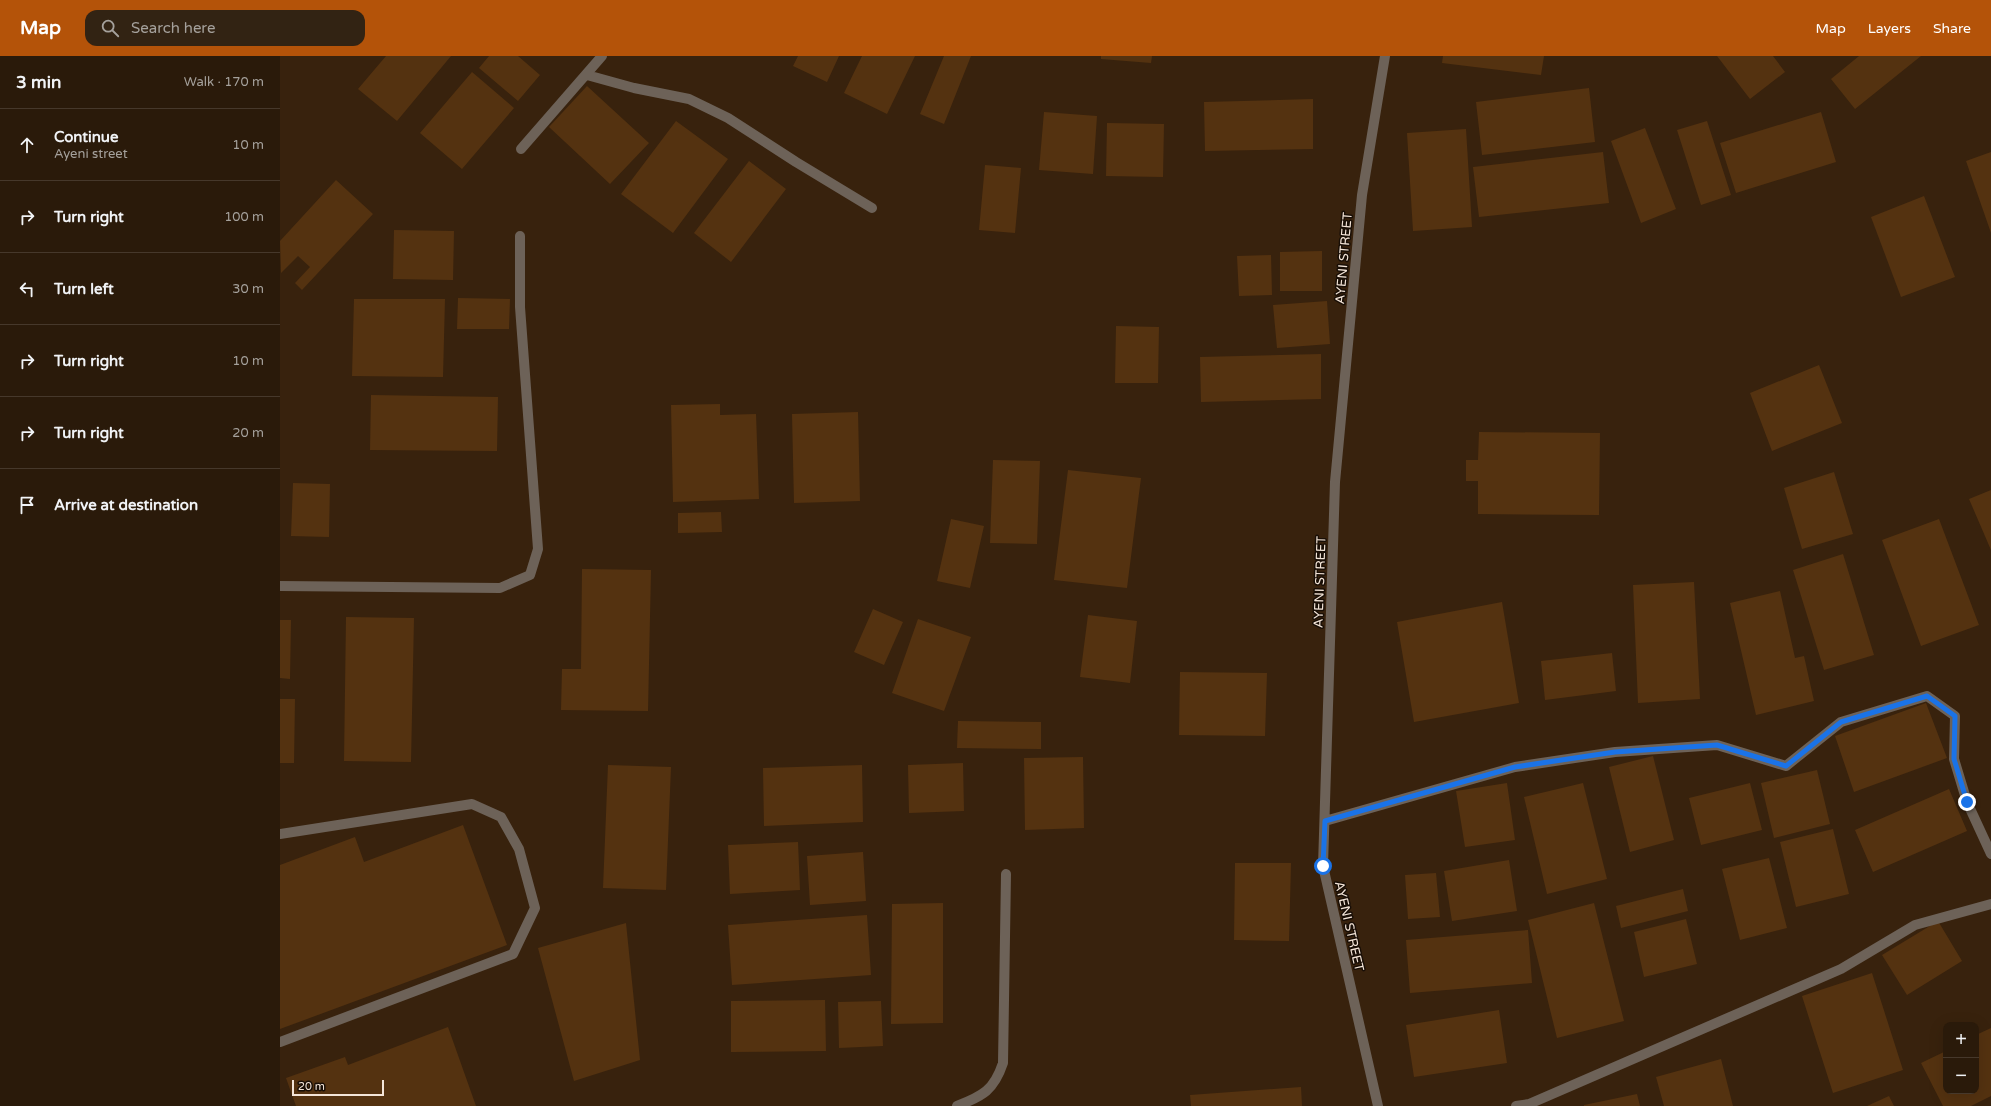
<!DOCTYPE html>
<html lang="en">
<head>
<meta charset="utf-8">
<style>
  :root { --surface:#2a1a0a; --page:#322313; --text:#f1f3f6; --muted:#a5a19c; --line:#46382b; --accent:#b45309 }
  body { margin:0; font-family:"Varela Round",sans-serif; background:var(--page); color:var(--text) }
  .controls { position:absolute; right:12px; bottom:12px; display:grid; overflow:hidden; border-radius:8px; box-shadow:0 4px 16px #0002 }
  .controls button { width:36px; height:36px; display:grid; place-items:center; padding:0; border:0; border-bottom:1px solid var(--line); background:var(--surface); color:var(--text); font:20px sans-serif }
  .scale { position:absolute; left:12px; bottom:10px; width:92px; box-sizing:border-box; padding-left:4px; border:2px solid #f4e5d8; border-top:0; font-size:11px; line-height:14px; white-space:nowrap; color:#f4e5d8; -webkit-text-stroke:3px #180e06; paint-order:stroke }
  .stop { position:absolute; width:12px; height:12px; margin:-9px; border:3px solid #1a73e8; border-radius:50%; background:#fff }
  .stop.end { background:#1a73e8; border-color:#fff; box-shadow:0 1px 4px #0008 }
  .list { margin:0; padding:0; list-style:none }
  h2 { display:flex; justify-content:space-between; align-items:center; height:52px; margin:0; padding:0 16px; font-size:17px }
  h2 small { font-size:13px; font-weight:400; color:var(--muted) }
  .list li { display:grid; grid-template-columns:26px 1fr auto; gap:12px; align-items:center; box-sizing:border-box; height:72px; padding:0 16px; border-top:1px solid var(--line) }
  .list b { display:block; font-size:15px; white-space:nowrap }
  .list p { margin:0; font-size:13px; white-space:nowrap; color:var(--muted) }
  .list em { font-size:13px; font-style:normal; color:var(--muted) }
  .icon { flex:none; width:22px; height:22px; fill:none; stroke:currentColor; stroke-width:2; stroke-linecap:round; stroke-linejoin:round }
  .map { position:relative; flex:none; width:1711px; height:1050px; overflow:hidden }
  header { display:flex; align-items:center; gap:24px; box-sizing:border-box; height:56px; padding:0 20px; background:var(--accent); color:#fff }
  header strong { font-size:19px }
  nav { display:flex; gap:22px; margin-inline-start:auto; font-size:14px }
  .search { width:280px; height:36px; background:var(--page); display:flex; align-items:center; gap:10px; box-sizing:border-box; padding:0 14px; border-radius:12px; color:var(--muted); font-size:15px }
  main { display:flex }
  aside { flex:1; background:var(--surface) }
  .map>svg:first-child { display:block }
</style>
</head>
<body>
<header>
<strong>Map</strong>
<div class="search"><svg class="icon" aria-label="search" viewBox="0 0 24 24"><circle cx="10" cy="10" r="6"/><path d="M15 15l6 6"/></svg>Search here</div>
<nav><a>Map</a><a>Layers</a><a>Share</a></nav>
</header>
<main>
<aside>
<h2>3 min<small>Walk · 170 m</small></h2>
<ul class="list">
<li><svg class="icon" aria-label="ahead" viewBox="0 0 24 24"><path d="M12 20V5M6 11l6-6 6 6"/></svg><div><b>Continue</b><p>Ayeni street</p></div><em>10 m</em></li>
<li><svg class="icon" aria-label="right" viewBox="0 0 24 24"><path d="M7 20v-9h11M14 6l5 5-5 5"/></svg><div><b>Turn right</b></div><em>100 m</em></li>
<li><svg class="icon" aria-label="left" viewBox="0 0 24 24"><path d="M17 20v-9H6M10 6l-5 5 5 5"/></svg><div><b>Turn left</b></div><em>30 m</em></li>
<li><svg class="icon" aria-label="right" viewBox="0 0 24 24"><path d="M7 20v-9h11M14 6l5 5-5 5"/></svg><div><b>Turn right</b></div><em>10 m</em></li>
<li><svg class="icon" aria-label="right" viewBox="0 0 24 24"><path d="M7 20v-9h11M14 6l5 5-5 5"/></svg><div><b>Turn right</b></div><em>20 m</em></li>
<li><svg class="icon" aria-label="arrive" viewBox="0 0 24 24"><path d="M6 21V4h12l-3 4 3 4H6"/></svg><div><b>Arrive at destination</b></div></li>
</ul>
</aside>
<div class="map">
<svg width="1711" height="1050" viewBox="0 0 1711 1050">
  <rect width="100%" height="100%" fill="#38220d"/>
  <path fill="#543210" d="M106,0H171L117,65L78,33Z
    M209,0H238L260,19L238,45L199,12Z
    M518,0H559L547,26L513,10Z
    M582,0H635L607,58L564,37Z
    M664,0H691L664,68L640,58Z
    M821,0H872L871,7L821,3Z
    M1163,0H1264L1261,19L1162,7Z
    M1437,0H1493L1505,16L1470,43Z
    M1579,0H1641L1575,53L1551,23Z
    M192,16L234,52L182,113L140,77Z
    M307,30L369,87L330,128L269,71Z
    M1309,32L1315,86L1202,99L1196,46Z
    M1033,43V93L925,95L924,46Z
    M764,56L817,60L813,118L759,114Z
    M1541,56L1556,106L1456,137L1440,87Z
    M396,65L448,103L393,177L341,138Z
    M1427,65L1451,139L1421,149L1397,74Z
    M827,67L884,68L883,121L826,120Z
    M1365,72L1396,153L1361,167L1331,85Z
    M1186,73L1192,171L1133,175L1127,77Z
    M1323,96L1329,147L1199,161L1193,111Z
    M1711,96V177L1686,105Z
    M469,105L506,133L451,206L414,177Z
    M705,109L741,112L735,177L699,174Z
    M56,124L93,158L22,234L15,227L30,211L18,200L1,217L0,185Z
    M1644,140L1675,221L1621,241L1591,161Z
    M114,174L174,175L173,224L113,223Z
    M1042,195V235H1000V196Z
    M991,199L992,239L959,240L957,200Z
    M178,242L230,243L229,273H177Z
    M74,243H165L163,321L72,320Z
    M1047,245L1050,288L997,292L993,249Z
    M836,270L879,271L878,327H835Z
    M1041,298V343L921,346L920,301Z
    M1539,309L1562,367L1492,395L1470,337Z
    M91,339L218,341L217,395L90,394Z
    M440,348V359L476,358L479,443L393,446L391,349Z
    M578,356L580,445L514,447L512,358Z
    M1199,376L1320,377L1319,459L1198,458V425H1186V404H1198Z
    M713,404L760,405L757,488L710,487Z
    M788,414L861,422L847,532L774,524Z
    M1554,416L1573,478L1522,493L1504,432Z
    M13,427L50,428L49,481L11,480Z
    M1711,434V494L1689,443Z
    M441,456L442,476L398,477V457Z
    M671,463L704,470L690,532L657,525Z
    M1659,463L1699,569L1641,590L1602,484Z
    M1563,498L1594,599L1544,614L1513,514Z
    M302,513L371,514L368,655L281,654L282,613H301Z
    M1414,526L1420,643L1358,647L1353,529Z
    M1500,535L1515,602L1524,600L1534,645L1476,659L1450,547Z
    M1222,546L1239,647L1134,666L1117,566Z
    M593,553L623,566L604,609L574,596Z
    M808,559L857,565L850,627L800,621Z
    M66,561L134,562L131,706L64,705Z
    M638,563L691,581L664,655L612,637Z
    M0,564H11L10,623L0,622Z
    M1332,597L1336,635L1265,644L1261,605Z
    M900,616L987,617L985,680L899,679Z
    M0,643H15L14,707H0Z
    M1646,647L1667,702L1574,736L1555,680Z
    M678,665L761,666V693L677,692Z
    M1373,700L1394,784L1350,796L1329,711Z
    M803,701L804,772L745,774L744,702Z
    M683,707L684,755L629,757L628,709Z
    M328,709L391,711L386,834L323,832Z
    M582,709L583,766L484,770L483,712Z
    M1537,714L1550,768L1494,782L1481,727Z
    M1227,727L1235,784L1185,791L1176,735Z
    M1303,727L1327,823L1267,838L1244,741Z
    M1470,727L1482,774L1421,789L1409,742Z
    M1669,733L1687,775L1593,816L1575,774Z
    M183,769L227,889L0,973V809L75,781L84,806Z
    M1553,773L1569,838L1516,851L1500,786Z
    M518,786L520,834L450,838L448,789Z
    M583,796L586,845L530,849L527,800Z
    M1489,802L1507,872L1460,884L1442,813Z
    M1229,804L1237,855L1172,865L1164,815Z
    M955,807H1011L1009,885L954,884Z
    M1156,817L1160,861L1128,863L1125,819Z
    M1403,833L1408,855L1341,872L1336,850Z
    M663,847V967L611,968L612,848Z
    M1314,847L1344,965L1277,982L1248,864Z
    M587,859L591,919L452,929L448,869Z
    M1406,863L1417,908L1364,921L1354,876Z
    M1658,865L1682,905L1627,939L1602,899Z
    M346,867L360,1004L294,1025L258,892Z
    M1248,874L1252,927L1130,937L1126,884Z
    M1592,917L1623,1014L1553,1037L1522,940Z
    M545,944L546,995L451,996V945Z
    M601,945L603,990L559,992L558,946Z
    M1219,954L1227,1007L1134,1021L1126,969Z
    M168,971L196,1050H16L6,1022L65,1001L68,1009Z
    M1711,972V1040L1691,1050H1663L1641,1007L1666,995V1035H1696V979Z
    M1441,1003L1453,1050H1384L1376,1021Z
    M1021,1031L1022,1050H911L910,1039Z
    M1357,1038L1360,1050H1304V1049Z
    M1609,1040L1614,1050H1587Z"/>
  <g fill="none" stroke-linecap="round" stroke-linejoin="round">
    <path stroke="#6d6258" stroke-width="10" d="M307,19L354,32L409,43L448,62L516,106L592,152
      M241,93L322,0
      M0,530L220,532L250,519L258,493L240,251V180
      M1045,765L1235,711L1335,696L1437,689L1506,710L1561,666L1647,640L1675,660L1674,703L1687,746L1711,798
      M0,778L192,748L221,761L239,793L255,852L233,898L0,986
      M677,1050C703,1040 714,1034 723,1007L726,818
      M1098,1050L1043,810L1055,426L1082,139L1105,0
      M1236,1050L1249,1048L1561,913L1635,869L1711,848"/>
  </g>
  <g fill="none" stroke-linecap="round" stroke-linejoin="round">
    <path stroke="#1a73e8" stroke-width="5" d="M1043,810L1045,765L1235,711L1335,696L1437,689L1506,710L1561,666L1647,640L1675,660L1674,703L1687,746"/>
  </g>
  <g text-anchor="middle" stroke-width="3" stroke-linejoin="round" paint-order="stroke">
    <g font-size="13" fill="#f4e5d8" stroke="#180e06">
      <text transform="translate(1063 202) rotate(-85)" y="5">AYENI STREET</text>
      <text transform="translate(1039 526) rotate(-88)" y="5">AYENI STREET</text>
      <text transform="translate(1070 870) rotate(77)" y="5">AYENI STREET</text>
    </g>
  </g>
</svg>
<div class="controls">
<button>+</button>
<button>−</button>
</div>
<div class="scale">20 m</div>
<div class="stop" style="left:1043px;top:810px"></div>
<div class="stop end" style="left:1687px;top:746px"></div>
</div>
</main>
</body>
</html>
